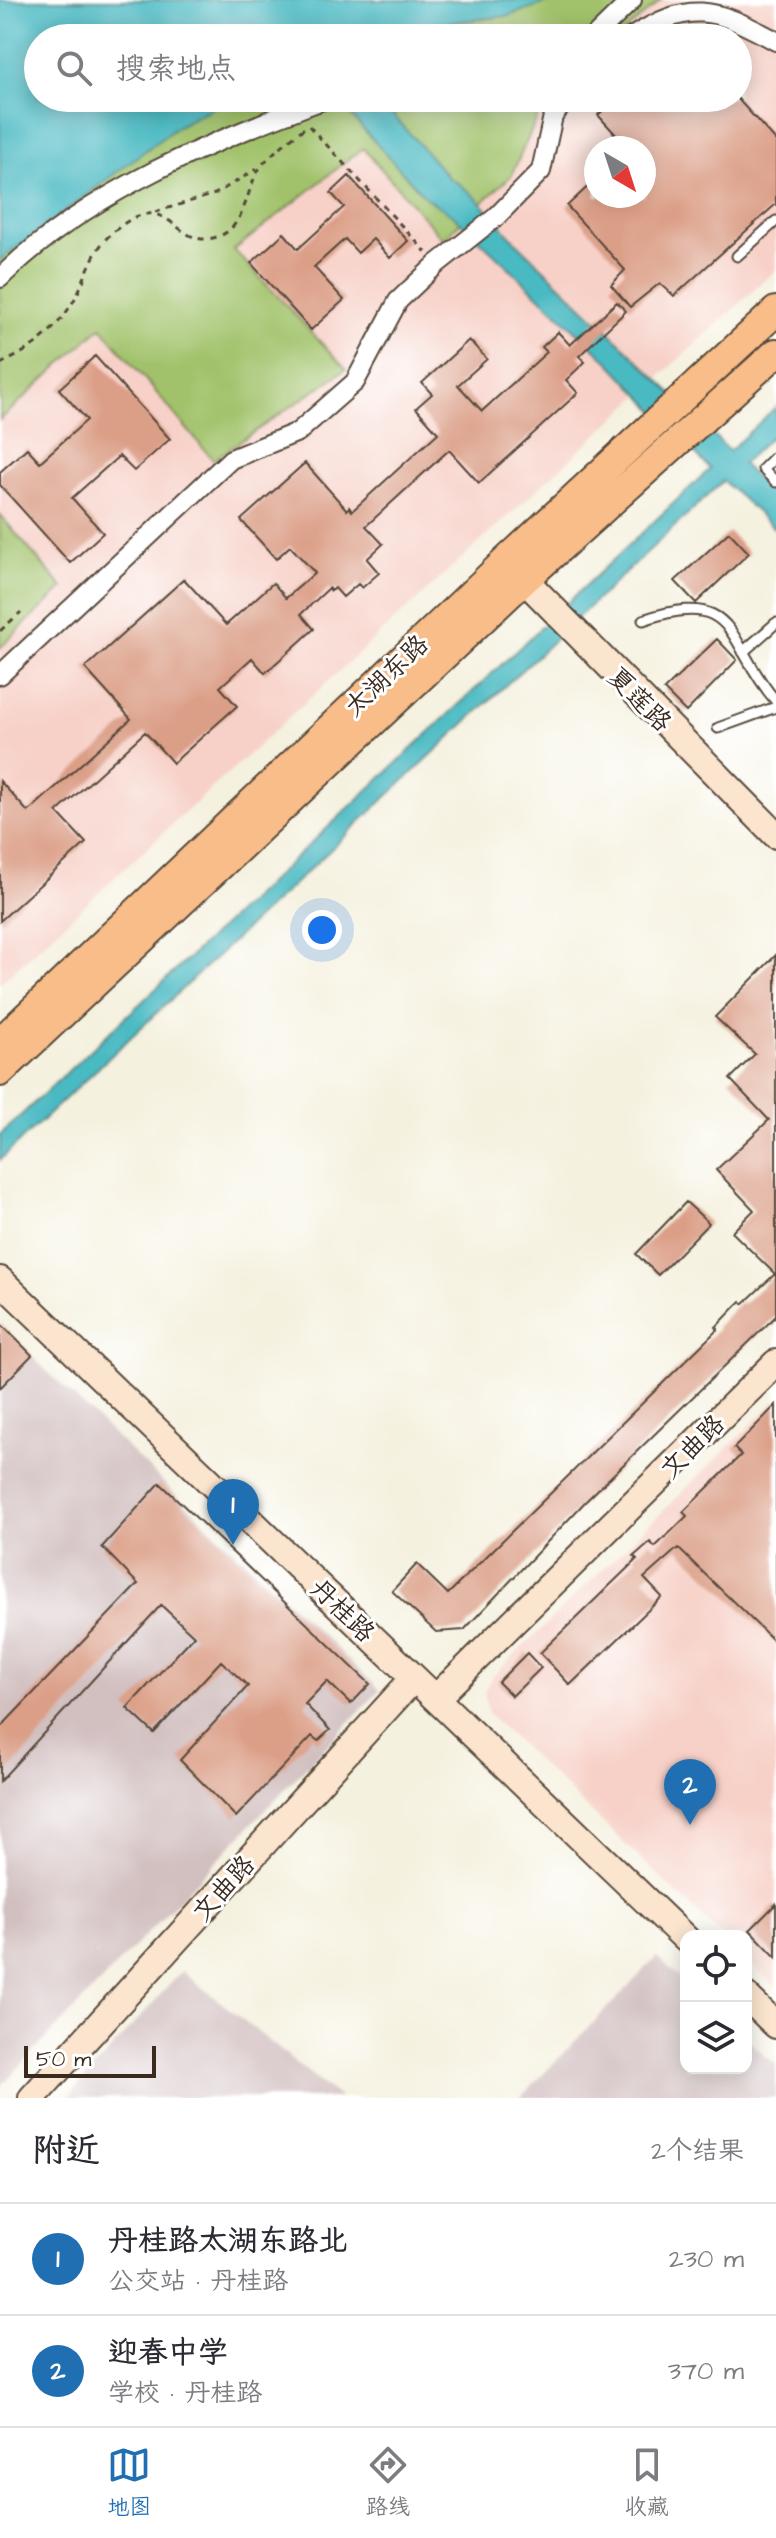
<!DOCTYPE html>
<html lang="zh">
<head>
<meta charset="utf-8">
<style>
  :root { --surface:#fff; --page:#f2f2f3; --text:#2b2b33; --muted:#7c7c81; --line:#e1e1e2; --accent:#1f6fb2 }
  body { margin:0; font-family:"Architects Daughter","LXGW WenKai TC",sans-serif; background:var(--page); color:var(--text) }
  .controls { position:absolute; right:24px; bottom:24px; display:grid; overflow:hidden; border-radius:16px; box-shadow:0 4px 20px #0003 }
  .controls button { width:72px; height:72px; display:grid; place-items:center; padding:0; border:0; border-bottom:2px solid var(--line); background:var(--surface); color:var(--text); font:40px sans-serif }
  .compass { position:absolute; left:584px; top:136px; width:72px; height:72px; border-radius:50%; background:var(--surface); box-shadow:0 4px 20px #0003; rotate:141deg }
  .scale { position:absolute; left:24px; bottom:20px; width:132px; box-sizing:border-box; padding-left:8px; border:4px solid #3b2a1e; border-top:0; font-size:22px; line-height:28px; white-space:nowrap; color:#3b2a1e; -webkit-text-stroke:6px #fff; paint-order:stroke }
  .you { position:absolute; left:322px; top:930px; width:28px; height:28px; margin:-20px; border:6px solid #fff; border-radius:50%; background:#1a73e8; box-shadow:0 0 0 12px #1a73e833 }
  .badge { display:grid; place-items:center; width:52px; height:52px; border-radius:50%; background:var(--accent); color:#fff; font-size:26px; font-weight:700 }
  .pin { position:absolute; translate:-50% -66px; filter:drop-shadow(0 2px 4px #0008) }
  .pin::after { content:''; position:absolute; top:42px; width:28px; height:24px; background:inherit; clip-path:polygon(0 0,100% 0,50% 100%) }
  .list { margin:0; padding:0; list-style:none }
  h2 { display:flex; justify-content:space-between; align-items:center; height:104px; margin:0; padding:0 32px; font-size:34px }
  h2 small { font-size:26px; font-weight:400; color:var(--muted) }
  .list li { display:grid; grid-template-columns:52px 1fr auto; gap:24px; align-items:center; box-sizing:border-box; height:112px; padding:0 32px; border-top:2px solid var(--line) }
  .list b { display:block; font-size:30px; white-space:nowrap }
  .list p { margin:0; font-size:26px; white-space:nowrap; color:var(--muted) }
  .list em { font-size:26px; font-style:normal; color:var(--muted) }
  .icon { flex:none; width:44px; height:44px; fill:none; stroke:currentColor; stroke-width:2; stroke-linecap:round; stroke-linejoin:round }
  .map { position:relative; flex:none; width:776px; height:2098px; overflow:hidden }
  .search { position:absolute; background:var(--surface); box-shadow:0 4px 20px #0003; left:24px; right:24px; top:24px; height:88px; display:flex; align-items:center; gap:20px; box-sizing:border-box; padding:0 28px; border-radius:44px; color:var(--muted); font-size:30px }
  .sheet { height:328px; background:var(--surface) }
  nav { display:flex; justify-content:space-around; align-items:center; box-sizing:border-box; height:112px; border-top:2px solid var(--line); background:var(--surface); font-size:22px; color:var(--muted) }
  nav a { display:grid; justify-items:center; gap:4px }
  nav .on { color:var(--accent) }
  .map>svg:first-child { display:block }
</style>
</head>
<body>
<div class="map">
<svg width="776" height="2098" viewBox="0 0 776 2098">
  <rect width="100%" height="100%" fill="#fff"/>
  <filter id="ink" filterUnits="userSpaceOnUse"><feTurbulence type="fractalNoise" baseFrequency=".0125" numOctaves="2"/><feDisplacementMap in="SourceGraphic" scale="16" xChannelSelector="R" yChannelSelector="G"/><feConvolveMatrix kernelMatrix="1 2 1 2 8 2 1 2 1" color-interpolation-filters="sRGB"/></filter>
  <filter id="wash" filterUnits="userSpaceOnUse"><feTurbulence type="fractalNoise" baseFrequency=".006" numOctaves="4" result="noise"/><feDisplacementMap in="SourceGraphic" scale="32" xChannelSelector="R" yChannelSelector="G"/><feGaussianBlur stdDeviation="1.8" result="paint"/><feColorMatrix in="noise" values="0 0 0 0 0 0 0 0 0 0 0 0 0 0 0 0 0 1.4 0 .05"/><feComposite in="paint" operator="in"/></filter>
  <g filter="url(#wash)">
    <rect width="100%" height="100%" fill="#f5f1df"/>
    <path fill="#f7d1c8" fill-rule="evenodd" d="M588,0H776V270L0,983V300L339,98H738V38H466ZM596,148H644V196H596Z
      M776,1401V1987L746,1959V1936H722L488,1714L484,1691L492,1677Z"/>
    <path fill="#d2bfc0" d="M0,1326L380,1690L0,2087Z
      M657,1957L686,1983V2068H746V2038L776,2065V2098H520Z
      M182,1971L340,2098H67Z"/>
    <path fill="#a1c26b" stroke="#6e7644" stroke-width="2" d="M0,0H661L617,38H38V98H546L511,176L443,239L363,148L234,250L346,369L213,460L101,327L0,420Z
      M0,515L63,588L0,648Z"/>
    <path fill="#4ab9c2" stroke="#427270" stroke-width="2" d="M0,0H554L508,16L409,27L383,38H38V98H230L178,126L0,260Z
      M335,98H378L449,178C479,193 499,226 523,249C593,316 662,382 729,451L776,407V432L742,464L776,497V530L723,481L0,1160V1135L710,469L610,363L453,215L426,198Z"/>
    <g id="blocks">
      <path fill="#db9f87" d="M617,98H737L776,141V204L674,296L660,283L630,307L611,285L625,270L567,206L596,179V196H644V148H628L598,115Z
        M349,176L408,241L390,258L373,239L358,253L345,239L314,267L344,300L311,330L251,263L284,233L298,249L344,207L331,193Z
        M617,302L626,311L579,356L585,362L566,380L578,393L479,483L449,450L366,526L383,544L367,559L379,573L362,588L358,584L343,597L335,588L331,591L329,588L301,614L314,629L265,673L252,658L220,687L237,706L173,763L145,732L57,812L86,843L0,921V781L28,812L131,719L85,668L184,579L226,625L273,583L286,598L315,573L290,546L276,559L241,520L305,463L347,510L349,507L352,511L438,433L416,408L432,394L422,383L469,340L487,359L458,385L482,411L547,352L542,347L558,332L570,345Z
        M95,356L170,439L134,471L119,456L72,498L103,533L70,563L0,485V472L27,448L40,462L87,420L59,389Z
        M729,532L749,553L696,603L675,581Z
        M717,639L737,660L686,712L664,690Z
        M776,955V1316L585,1502L464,1630L436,1632L392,1591L417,1564L448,1594L718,1329L716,1327L741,1301L743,1304L775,1274L732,1232L754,1210L716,1170L769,1120L730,1079L755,1054L715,1017Z
        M686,1202L709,1223L658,1275L636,1254Z
        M0,1323L32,1355L0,1388Z
        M776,1405V1643L678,1548L644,1578L662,1597L570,1685L540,1653L637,1559L634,1556L650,1542L655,1547L687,1516L683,1512L741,1455L734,1448Z
        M160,1483L370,1684L351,1704L327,1681L305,1704L330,1730L318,1741L312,1736L236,1817L180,1760L248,1686L221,1661L154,1733L127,1708L194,1636L161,1605L0,1781V1728L138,1584L102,1547Z
        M527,1653L541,1668L512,1696L498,1682Z
        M776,1904V1957L750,1930Z"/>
    </g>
  </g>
  <g filter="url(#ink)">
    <use href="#blocks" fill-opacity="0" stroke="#57483b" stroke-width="2"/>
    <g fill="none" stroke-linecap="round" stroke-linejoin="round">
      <g stroke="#57483b" stroke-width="13">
        <path id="lane" d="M737,256L776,221
          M776,456L763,469L776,482
          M643,620C741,587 725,643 776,701
          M743,652L776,623
          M718,728L776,707"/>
      </g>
      <g stroke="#57483b" stroke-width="22">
        <path id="street" d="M593,38L632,0
          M630,38C690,0 713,7 776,41
          M0,278C88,191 214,140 328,98
          M0,675L231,459L298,432L355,382L398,301L437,264L496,217L541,171L553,116L568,98"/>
      </g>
      <g stroke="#57483b" stroke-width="30">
        <path id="secondary" d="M509,564L776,835
          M0,1280L686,1939
          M436,1698L776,1363
          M746,1996L776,2025
          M32,2098L414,1678"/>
      </g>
      <g stroke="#57483b" stroke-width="32">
        <path id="primary" d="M0,1042L506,561L776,311
          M0,1072L524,580L776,353"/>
      </g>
      <path stroke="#57483b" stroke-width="3" stroke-dasharray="6 6" stroke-linecap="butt" d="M309,126L426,252
        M155,212L215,194L257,169
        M0,364C37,348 65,323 81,286C89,267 96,247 111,234C169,182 172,248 213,238C248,230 244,188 262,165C275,150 292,138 308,125
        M0,631L21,612"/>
      <use href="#lane" stroke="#fff" stroke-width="9"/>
      <use href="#street" stroke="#fff" stroke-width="18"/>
      <use href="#secondary" stroke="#fce5cf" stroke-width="26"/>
      <use href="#primary" stroke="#f8bd88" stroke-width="28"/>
    </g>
  </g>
  <g text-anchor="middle" stroke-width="6" stroke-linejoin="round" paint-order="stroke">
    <g font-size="26" fill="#3b2a1e" stroke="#fff">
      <text transform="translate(386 675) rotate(-44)" y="9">太湖东路</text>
      <text transform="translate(640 699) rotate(45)" y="9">夏莲路</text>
      <text transform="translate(692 1446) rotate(-45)" y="9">文曲路</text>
      <text transform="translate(343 1610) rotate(44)" y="9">丹桂路</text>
      <text transform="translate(223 1888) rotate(-48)" y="9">文曲路</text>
    </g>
  </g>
</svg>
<div class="controls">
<button><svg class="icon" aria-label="locate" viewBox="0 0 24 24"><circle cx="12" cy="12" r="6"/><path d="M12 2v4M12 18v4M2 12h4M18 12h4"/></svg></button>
<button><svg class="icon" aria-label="layers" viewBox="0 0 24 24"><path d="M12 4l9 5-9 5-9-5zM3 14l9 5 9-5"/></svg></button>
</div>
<svg class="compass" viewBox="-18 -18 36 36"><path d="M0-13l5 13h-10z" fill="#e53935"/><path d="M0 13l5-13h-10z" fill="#7c7c81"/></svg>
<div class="scale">50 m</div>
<div class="you"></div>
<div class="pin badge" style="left:233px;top:1545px">1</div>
<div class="pin badge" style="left:690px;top:1825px">2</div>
<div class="search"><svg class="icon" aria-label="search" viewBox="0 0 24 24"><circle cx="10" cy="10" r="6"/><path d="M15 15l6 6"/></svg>搜索地点</div>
</div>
<section class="sheet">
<h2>附近<small>2个结果</small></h2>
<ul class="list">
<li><span class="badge">1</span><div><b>丹桂路太湖东路北</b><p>公交站 · 丹桂路</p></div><em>230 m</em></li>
<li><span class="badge">2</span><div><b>迎春中学</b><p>学校 · 丹桂路</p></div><em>370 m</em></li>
</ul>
</section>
<nav>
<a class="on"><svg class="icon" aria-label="map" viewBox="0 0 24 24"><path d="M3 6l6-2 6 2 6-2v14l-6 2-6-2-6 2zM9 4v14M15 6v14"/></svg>地图</a>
<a><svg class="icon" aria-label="directions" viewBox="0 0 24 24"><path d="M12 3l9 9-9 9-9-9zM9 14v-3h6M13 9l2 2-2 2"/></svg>路线</a>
<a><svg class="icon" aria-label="saved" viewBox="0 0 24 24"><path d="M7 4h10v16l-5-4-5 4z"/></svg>收藏</a>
</nav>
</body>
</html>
